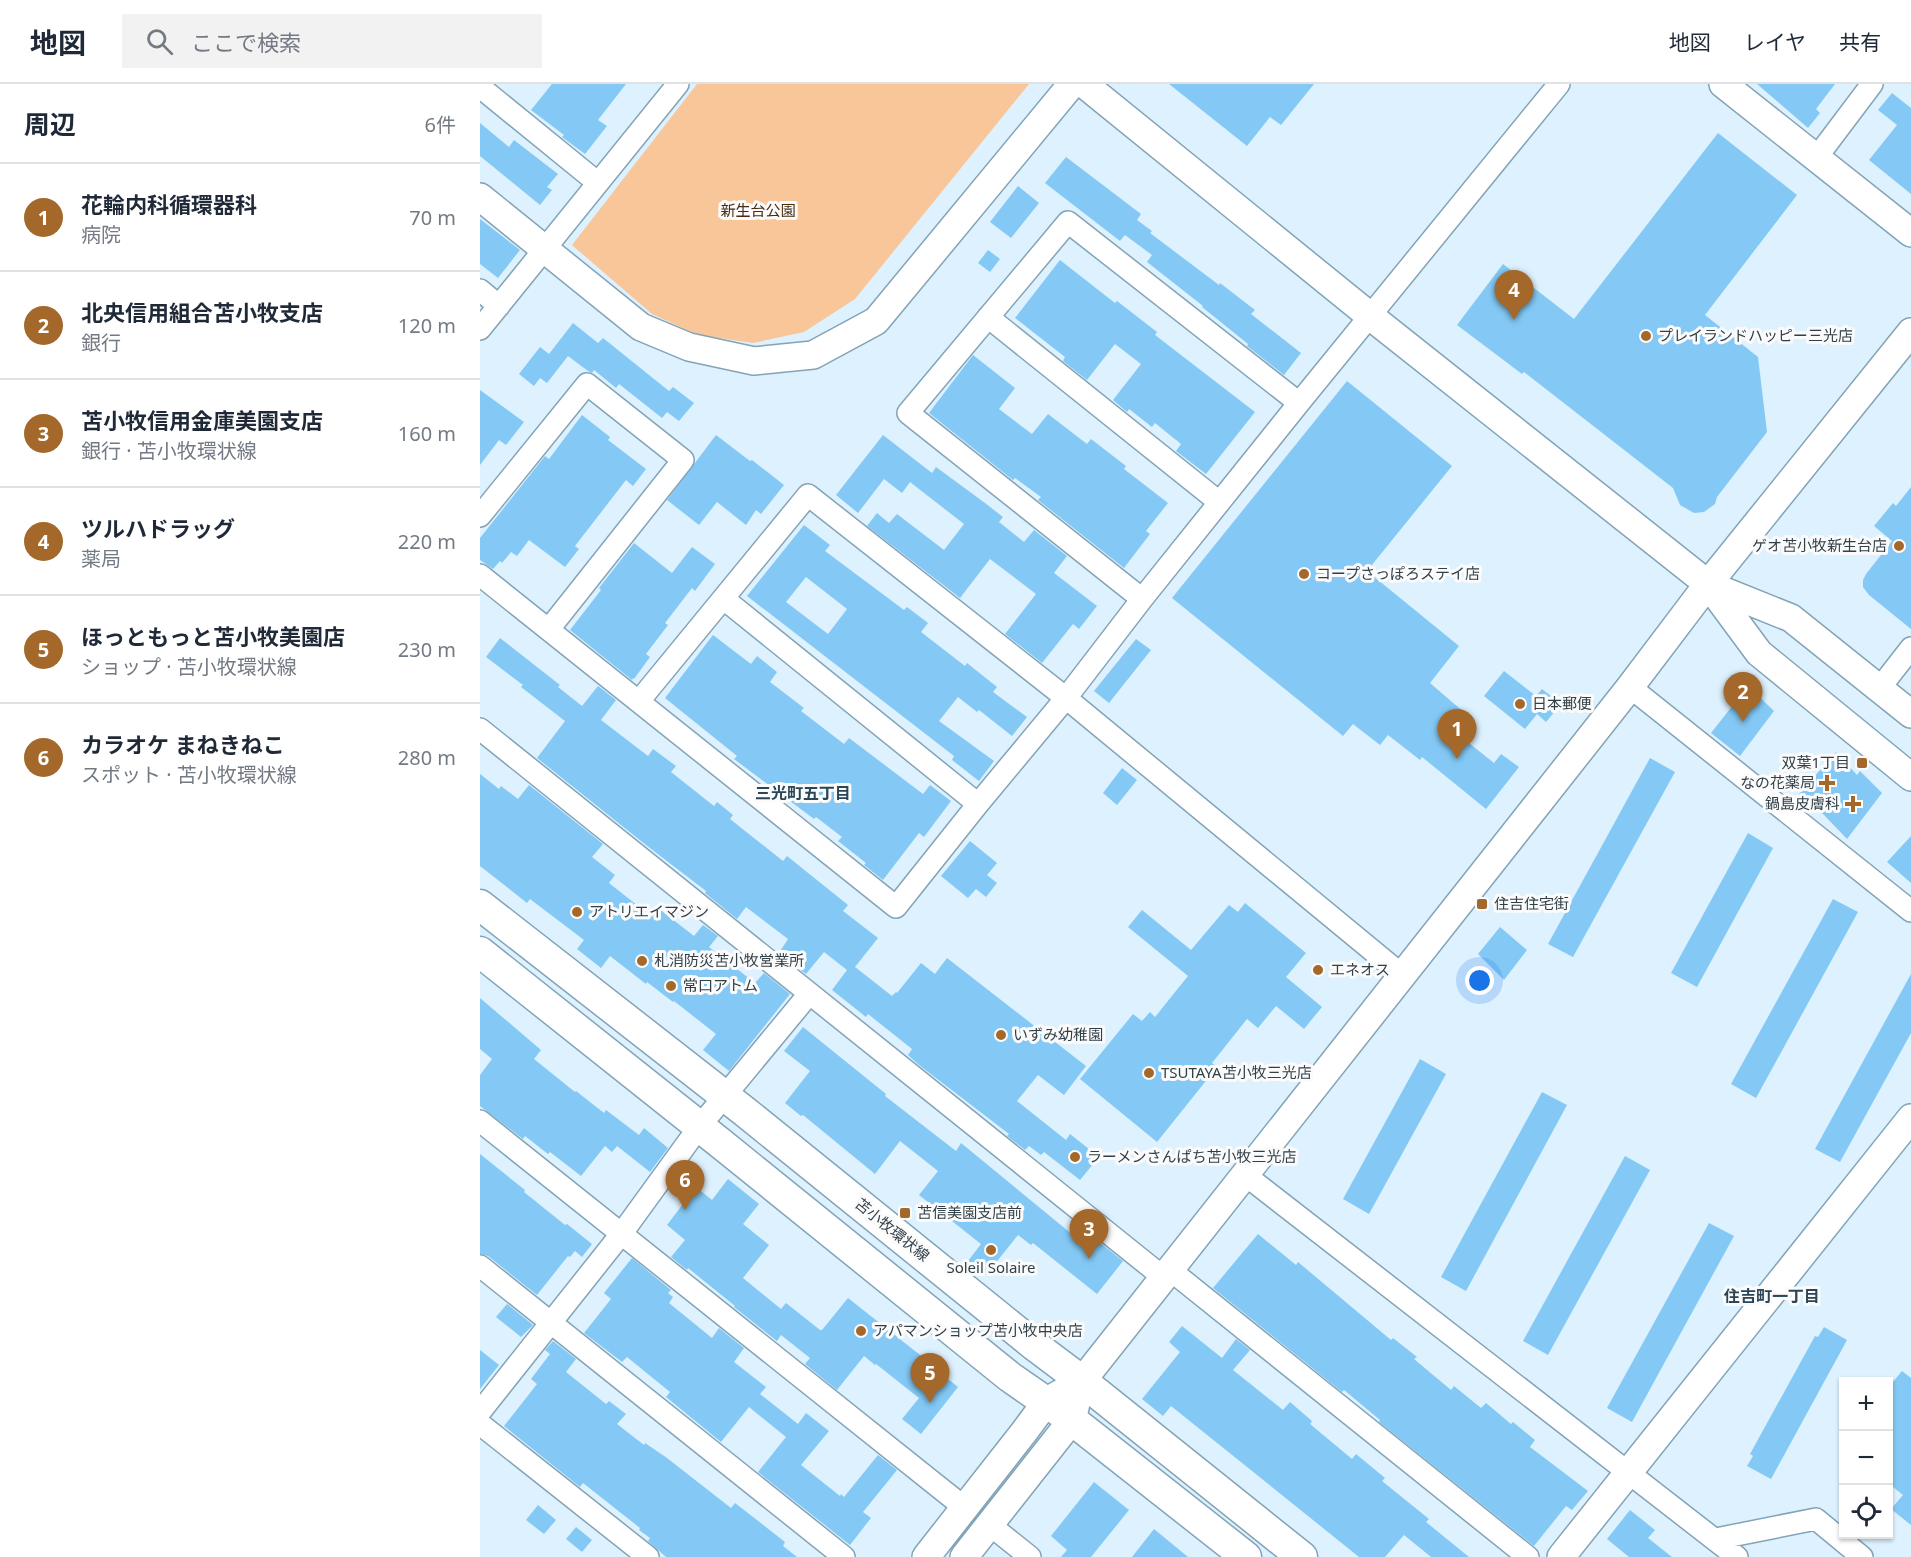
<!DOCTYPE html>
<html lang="ja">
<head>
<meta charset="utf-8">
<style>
  :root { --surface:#fff; --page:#f2f2f3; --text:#1f2937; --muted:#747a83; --line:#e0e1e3; --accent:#a4682a }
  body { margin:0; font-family:"Noto Sans","Noto Sans JP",sans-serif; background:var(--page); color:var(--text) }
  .controls { position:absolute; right:18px; bottom:18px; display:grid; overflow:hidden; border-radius:0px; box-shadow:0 2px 4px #0004 }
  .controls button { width:54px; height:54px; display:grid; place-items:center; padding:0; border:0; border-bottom:2px solid var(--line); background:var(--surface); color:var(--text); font:30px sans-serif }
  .you { position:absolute; left:1000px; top:897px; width:21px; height:21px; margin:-15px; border:4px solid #fff; border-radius:50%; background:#1a73e8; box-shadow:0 0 0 9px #1a73e833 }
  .badge { display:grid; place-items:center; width:39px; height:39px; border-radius:50%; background:var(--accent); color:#fff; font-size:20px; font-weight:700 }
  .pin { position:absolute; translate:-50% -50px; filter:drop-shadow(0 2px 3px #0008) }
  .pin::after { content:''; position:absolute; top:32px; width:21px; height:18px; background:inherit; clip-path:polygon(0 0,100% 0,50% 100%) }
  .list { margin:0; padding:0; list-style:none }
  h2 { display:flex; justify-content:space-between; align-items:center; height:78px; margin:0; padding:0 24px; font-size:26px }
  h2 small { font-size:20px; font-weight:400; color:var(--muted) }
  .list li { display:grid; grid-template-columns:39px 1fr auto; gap:18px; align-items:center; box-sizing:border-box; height:108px; padding:0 24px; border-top:2px solid var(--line) }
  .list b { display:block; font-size:22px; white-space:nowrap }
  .list p { margin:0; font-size:20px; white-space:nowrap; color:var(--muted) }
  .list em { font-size:20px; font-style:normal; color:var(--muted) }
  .icon { flex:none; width:33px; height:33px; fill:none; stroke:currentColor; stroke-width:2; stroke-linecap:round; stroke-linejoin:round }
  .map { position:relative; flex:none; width:1431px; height:1473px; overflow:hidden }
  header { display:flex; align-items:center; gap:36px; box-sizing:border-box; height:84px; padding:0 30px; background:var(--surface); border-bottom:2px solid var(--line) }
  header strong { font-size:28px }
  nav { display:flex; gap:33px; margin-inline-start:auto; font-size:21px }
  .search { width:420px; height:54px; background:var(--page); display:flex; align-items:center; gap:15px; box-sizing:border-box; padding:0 21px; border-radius:0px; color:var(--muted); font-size:22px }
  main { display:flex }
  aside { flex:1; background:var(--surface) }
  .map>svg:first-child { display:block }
</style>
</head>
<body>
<header>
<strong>地図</strong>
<div class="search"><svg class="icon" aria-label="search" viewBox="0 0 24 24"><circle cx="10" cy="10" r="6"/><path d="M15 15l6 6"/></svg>ここで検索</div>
<nav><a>地図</a><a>レイヤ</a><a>共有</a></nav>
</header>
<main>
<aside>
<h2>周辺<small>6件</small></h2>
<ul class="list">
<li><span class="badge">1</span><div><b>花輪内科循環器科</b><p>病院</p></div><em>70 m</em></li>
<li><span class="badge">2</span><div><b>北央信用組合苫小牧支店</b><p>銀行</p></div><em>120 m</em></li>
<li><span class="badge">3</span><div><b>苫小牧信用金庫美園支店</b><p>銀行 · 苫小牧環状線</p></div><em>160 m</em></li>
<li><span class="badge">4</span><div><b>ツルハドラッグ</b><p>薬局</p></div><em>220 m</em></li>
<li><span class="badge">5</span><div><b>ほっともっと苫小牧美園店</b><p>ショップ · 苫小牧環状線</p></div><em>230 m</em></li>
<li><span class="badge">6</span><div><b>カラオケ まねきねこ</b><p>スポット · 苫小牧環状線</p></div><em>280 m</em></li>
</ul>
</aside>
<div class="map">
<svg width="1431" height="1473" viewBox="0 0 1431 1473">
  <rect width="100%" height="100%" fill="#ddf1fe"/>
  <path fill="#f9c699" d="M217,0H549L375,215L324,248L273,259L218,251L172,230L92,161Z"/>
  <path fill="#84c9f5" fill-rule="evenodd" d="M72,0H146L118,36L127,42L105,70L82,53L84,51L51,26Z
    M689,0H834L801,41L790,33L767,62Z
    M1277,0H1355L1336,25L1340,29L1328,44Z
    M1412,9L1431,24V110L1389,76L1417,41L1398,26Z
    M0,39L29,63L34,56L78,90L67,103L72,106L60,121L0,72Z
    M1238,49L1317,111L1225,231L1278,273L1287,348L1237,413L1235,420L1224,428L1214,429L1200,421L1193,404L1044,288L1042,290L977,241L1023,180L1094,235Z
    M586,73L661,130L657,136L672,147L670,149L739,201L740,199L775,226L771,230L821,269L804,291L767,262L768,260L722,223L723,222L667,178L672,171L645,151L640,157L565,99Z
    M538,102L559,119L531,154L510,138Z
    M0,135L40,166L18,194L0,180Z
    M508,166L520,175L510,188L498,179Z
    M580,176L635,219L637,217L677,248L675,251L775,328L726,390L696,367L701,360L675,339L672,343L649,325L647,328L633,316L661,280L635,260L607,296L583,277L585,273L535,234Z
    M93,239L118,259L123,254L189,307L193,303L214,319L199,337L187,328L182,334L139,300L136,304L114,286L112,289L108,287L88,272L67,299L60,294L54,302L39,290L60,263L69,270Z
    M493,271L535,304L519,325L552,350L568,330L607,360L611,355L646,382L644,385L688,419L666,447L670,450L644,484L558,416L561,413L535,394L533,396L449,329Z
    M867,297L972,382L887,487L979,562L950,599L993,636L979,651L1014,679L1021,670L1039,683L1006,725L942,673L940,676L908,651L900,661L873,640L863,652L692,514Z
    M0,306L44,338L26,361L19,356L0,381Z
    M102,331L130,353L128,356L166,385L153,402L146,396L95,462L99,465L85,483L49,456L37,472L31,468L22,479L20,477L13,485L0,476V454L65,372L69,375Z
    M236,351L270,377L272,376L304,401L281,430L276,426L266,441L237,418L219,441L187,416Z
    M403,351L452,389L456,383L505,419L523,433L519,438L544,458L554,446L587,472L574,489L617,522L599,545L593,540L562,579L525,550L556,510L510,475L480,514L387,442L397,429L409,439L417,430L464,466L484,440L430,398L422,409L404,395L378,429L356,411Z
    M1431,403V545L1389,511L1383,503V496L1386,490L1412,457L1394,442L1413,419L1416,422Z
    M324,441L350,461L345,467L424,526L427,523L448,539L441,548L485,582L487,579L517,603L513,608L547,633L532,652L499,626L497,628L478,613L459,637L514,677L499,697L472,676L474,672L267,512ZM326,493L367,525L348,550L306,518Z
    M154,459L192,489L212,463L235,480L215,507L212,504L185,539L188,541L166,570L170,573L154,595L153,594L152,596L90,546L121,506L119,504Z
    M233,551L271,580L277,572L297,588L290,598L324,624L321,627L364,660L369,654L443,710L450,701L471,717L444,753L439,749L403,796L384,781L386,779L358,757L362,753L336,733L334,735L254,675L257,672L185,614Z
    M20,554L80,601L78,603L102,622L118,602L136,616L121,636L168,672L173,665L196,682L191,688L234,722L237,718L253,731L250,735L303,777L307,772L368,821L363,827L398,854L375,883L412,912L416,908L417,909L441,879L455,890L467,874L606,982L584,1011L558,991L537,1017L586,1056L590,1050L619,1073L600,1096L564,1068L561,1071L549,1062L545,1066L527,1052L529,1050L439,981L428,971L432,965L388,930L386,933L352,906L367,886L344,868L326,890L299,869L308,855L266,823L257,835L225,809L226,807L166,761L57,674L85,637L41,603L43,601L6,573Z
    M656,555L671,566L629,619L614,607Z
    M1024,587L1056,612L1062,605L1081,620L1066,638L1057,630L1045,645L1004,612Z
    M1268,602L1294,627L1260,672L1231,649Z
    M1356,668L1377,691L1380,687L1402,709L1367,755L1344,731L1319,710Z
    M1170,674L1195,688L1093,873L1068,860Z
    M642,684L657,696L637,721L623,709Z
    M0,690L19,705L21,702L38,715L49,701L123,760L112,773L135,791L129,799L172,833L178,824L214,852L223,841L238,852L229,863L275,899L284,889L310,910L249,987L223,966L236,950L194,917L193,918L167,898L166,900L130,872L121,884L97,865L104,856L50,815L47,819L0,782Z
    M1268,749L1293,764L1217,903L1191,889Z
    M1431,752V799L1407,778Z
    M490,757L517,779L507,791L517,799L506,813L496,805L488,814L461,792Z
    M1353,815L1378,828L1276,1014L1251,1000Z
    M765,819L826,869L806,893L842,923L824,945L796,922L778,944L767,935L732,979L737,983L677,1058L600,995L653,930L662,937L670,928L675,933L708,892L648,843L662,826L711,866L749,821L758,828Z
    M1020,843L1047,866L1024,896L998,870Z
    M1431,890V949L1360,1078L1335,1065Z
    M0,914L61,966L54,975L95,1008L96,1007L124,1029L126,1026L159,1051L164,1044L188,1064L170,1088L137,1062L132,1068L125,1062L101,1092L70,1068L68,1070L45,1052L43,1055L0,1022V991L12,975L0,965Z
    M323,943L406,1010L405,1012L476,1067L481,1059L593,1151L600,1143L643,1177L617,1210L553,1159L551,1161L538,1151L506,1191L488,1177L501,1160L439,1111L458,1087L420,1057L395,1090L323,1031L321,1032L305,1019L330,987L304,967Z
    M940,975L966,990L889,1130L863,1115Z
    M1062,1008L1087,1021L986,1207L961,1193Z
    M0,1070L45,1106L44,1108L85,1141L87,1140L112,1160L102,1173L95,1167L90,1173L88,1172L57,1211L8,1172L0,1170Z
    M1145,1072L1170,1086L1068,1271L1043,1257Z
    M248,1095L279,1120L263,1140L289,1161L263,1194L301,1225L306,1219L340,1246H342L368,1214L454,1282L453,1283L478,1303L441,1350L422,1335L439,1314L396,1280L395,1281L384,1272L357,1306L325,1280L330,1274L301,1251L297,1257L254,1223L255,1222L208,1184L207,1186L191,1173L205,1156L187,1141L216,1103L232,1116Z
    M1229,1139L1254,1152L1152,1338L1127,1324Z
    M778,1150L816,1181L818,1178L911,1256L913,1254L937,1273L934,1275L971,1306L974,1302L1001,1324L1006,1319L1031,1340L1033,1338L1055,1356L1050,1363L1108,1407L1092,1426L1086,1422L1054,1462L899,1338L900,1336L864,1306L862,1308L733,1204Z
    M152,1174L191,1206L188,1209L193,1213L189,1219L232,1254L239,1244L264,1264L254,1278L286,1303L280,1310L318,1340L326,1329L349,1347L321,1381L360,1412L361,1410L364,1413L398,1371L417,1386L383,1428L391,1434L370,1461L278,1388L306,1353L269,1323L241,1358L186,1313L190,1308L147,1273L142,1278L104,1249L131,1215L124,1209Z
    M27,1220L53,1241L41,1253L16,1233Z
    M702,1242L742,1274L756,1255L770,1266L753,1286L803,1326L810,1318L832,1337L830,1340L872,1375L876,1370L905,1394L902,1397L949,1435L946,1438L989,1473H951L924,1451L905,1473H879L691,1322L683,1332L662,1315L700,1268L689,1258Z
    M1344,1243L1367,1256L1291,1395L1267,1382L1273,1372L1270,1370L1335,1252L1338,1253Z
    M73,1257L96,1275L86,1288L126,1320L129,1317L146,1330L137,1340L164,1361L165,1359L187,1374L251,1424L255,1419L305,1458L303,1462L317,1473H186L168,1457L170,1454L159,1446L160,1444L103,1399L100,1403L24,1342L57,1300L51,1295L70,1270L65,1266Z
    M0,1266L19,1281L0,1305Z
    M1422,1287L1431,1294V1441L1411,1425L1423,1411L1408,1399V1304Z
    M614,1398L649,1426L611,1473H581L587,1466L571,1452Z
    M58,1421L76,1436L64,1450L46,1436Z
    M1150,1426L1175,1446L1168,1454L1192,1473H1149L1127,1455Z
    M96,1443L112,1456L102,1468L86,1455Z
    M674,1445L708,1473H652Z"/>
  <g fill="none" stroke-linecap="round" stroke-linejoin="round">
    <g stroke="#83a3b7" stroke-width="24">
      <path id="minor" d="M0,3L118,99
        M1337,73L1392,0
        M0,206L19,222
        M508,233L739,418
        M0,245L198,0
        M0,432L107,300L203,376L69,545
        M0,491L416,823L498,720L586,614L662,515L819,319L1079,0
        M244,515L498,720
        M662,515L428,329L588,138L819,319
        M1150,603L1431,827
        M1399,605L1431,564
        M159,617L328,411L586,614L922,891
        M0,645L683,1193
        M0,1037L485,1424
        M764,1090L1257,1473
        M0,1182L364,1473
        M689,1185L1048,1473
        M0,1328L142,1149L219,1043L329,910
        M0,1340L168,1473
        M510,1441L550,1473
        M1236,1455L1336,1435L1382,1473"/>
    </g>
    <g stroke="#83a3b7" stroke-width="30">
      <path id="tertiary" d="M604,0L890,232L1228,500L1279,569L1431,693
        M1243,0L1431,149
        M0,113L161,243L209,263L274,277L333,271L396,237L592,0
        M1229,501L1311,534L1431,630
        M446,1473L544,1348L567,1317L602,1297L1150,603L1228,500L1431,248
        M484,1473L592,1336L597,1315
        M1081,1473L1431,1034"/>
    </g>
    <g stroke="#83a3b7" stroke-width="33">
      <path id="secondary" d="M0,821L264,1027L554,1261L602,1297L822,1473
        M0,868L239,1058L530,1293L592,1336L766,1473"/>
    </g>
    <use href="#minor" stroke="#fff" stroke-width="21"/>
    <use href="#tertiary" stroke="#fff" stroke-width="27"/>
    <use href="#secondary" stroke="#fff" stroke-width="30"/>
  </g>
  <g fill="#a4682a" stroke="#fbfbfb" stroke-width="2">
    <circle cx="1166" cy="252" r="6"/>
    <circle cx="1419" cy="462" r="6"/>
    <circle cx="824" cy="490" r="6"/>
    <circle cx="1040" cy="620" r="6"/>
    <rect x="1376" y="673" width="12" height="12" rx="3"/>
    <path d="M1344 690h6v6h6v6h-6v6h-6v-6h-6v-6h6z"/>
    <path d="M1370 711h6v6h6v6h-6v6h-6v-6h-6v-6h6z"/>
    <rect x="996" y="814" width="12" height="12" rx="3"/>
    <circle cx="97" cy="828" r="6"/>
    <circle cx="162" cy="877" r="6"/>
    <circle cx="838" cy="886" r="6"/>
    <circle cx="191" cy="902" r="6"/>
    <circle cx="521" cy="951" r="6"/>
    <circle cx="669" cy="989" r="6"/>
    <circle cx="595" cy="1073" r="6"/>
    <rect x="419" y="1123" width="12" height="12" rx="3"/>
    <circle cx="511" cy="1166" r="6"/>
    <circle cx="381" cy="1247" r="6"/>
  </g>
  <g text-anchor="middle" stroke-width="6" stroke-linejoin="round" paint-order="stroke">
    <g font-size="15" fill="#482c10" stroke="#fbfbfb">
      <text x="278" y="132">新生台公園</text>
    </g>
    <g font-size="15" fill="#313f47" stroke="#fbfbfb" text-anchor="start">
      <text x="1178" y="257">プレイランドハッピー三光店</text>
      <text x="1407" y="467" text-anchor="end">ゲオ苫小牧新生台店</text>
      <text x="836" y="495">コープさっぽろステイ店</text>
      <text x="1052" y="625">日本郵便</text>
      <text x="1370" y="684" text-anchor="end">双葉1丁目</text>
      <text x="1335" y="704" text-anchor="end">なの花薬局</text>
      <text x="1360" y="725" text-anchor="end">鍋島皮膚科</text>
      <text x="1014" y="825">住吉住宅街</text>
      <text x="109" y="833">アトリエイマジン</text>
      <text x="174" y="882">札消防災苫小牧営業所</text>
      <text x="850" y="891">エネオス</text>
      <text x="203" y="907">常口アトム</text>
      <text x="533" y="956">いずみ幼稚園</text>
      <text x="681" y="994">TSUTAYA苫小牧三光店</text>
      <text x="607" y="1078">ラーメンさんぱち苫小牧三光店</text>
      <text x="437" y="1134">苫信美園支店前</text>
      <text x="511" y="1189" text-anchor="middle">Soleil Solaire</text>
      <text x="393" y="1252">アパマンショップ苫小牧中央店</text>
    </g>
    <g font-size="15" fill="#313f47" stroke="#fbfbfb">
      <text transform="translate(412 1146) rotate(39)" y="5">苫小牧環状線</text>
    </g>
    <g font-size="16" font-weight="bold" fill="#2a4658" stroke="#fbfbfb">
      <text x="323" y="715">三光町五丁目</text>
      <text x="1292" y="1218">住吉町一丁目</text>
    </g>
  </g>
</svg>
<div class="controls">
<button>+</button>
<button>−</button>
<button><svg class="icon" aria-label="locate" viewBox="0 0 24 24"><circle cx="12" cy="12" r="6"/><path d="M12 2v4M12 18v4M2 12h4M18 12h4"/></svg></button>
</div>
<div class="you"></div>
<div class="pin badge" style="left:977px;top:675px">1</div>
<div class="pin badge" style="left:1263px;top:638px">2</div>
<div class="pin badge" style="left:609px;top:1175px">3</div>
<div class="pin badge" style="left:1034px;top:236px">4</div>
<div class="pin badge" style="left:450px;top:1319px">5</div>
<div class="pin badge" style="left:205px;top:1126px">6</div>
</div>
</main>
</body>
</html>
